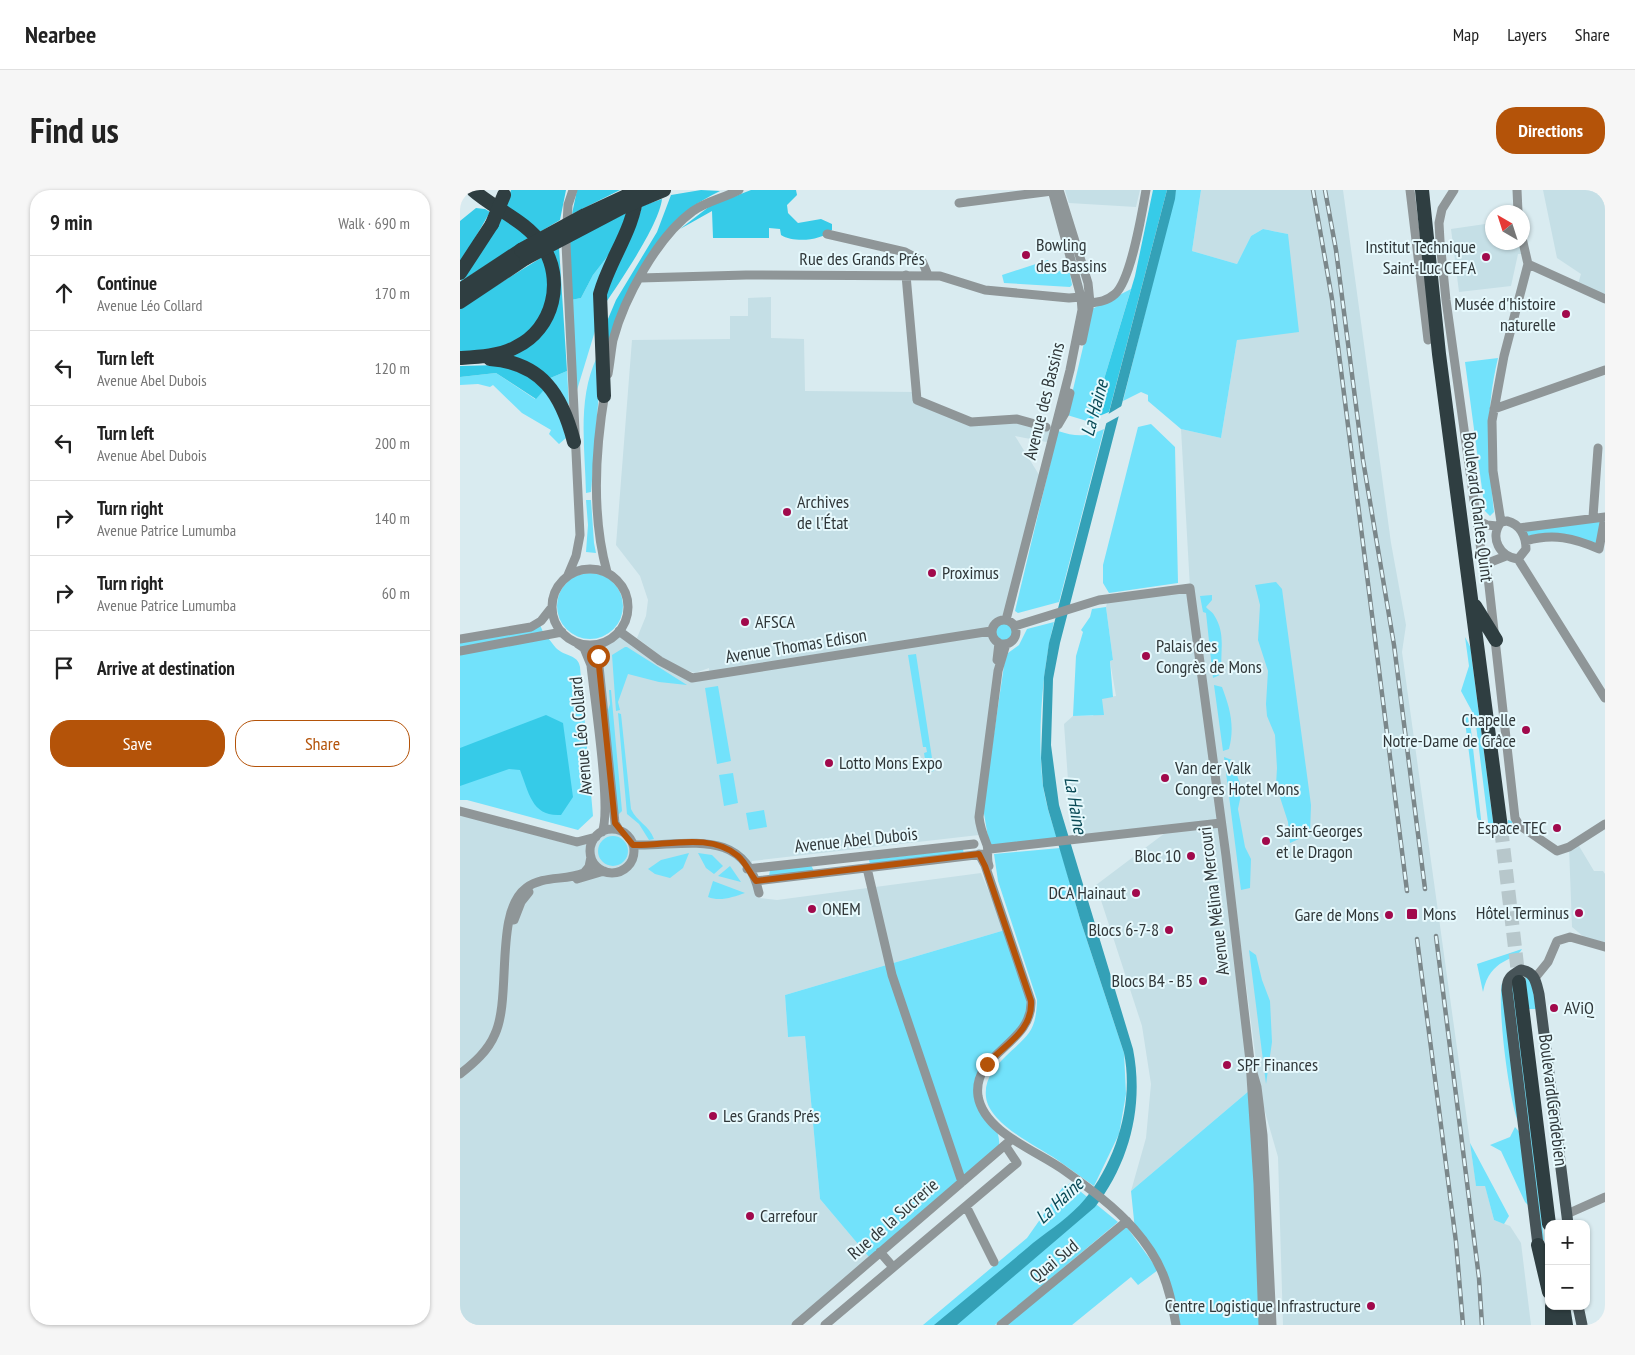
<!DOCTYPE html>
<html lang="en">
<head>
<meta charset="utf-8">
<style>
  :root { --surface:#fff; --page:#f6f6f6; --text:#222; --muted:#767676; --line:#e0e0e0; --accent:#b45309 }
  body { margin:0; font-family:"PT Sans Narrow",sans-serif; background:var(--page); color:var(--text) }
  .controls { position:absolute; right:15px; bottom:15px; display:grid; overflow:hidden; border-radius:10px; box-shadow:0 1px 4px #0004 }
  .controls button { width:45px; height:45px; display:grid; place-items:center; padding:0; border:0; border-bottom:1px solid var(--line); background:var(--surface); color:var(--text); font:25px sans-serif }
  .compass { position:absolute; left:1025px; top:15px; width:45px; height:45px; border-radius:50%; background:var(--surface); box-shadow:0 1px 4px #0004; rotate:321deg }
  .stop { position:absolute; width:15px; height:15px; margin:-11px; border:4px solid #b45309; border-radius:50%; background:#fff }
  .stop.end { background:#b45309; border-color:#fff; box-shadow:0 1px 5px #0008 }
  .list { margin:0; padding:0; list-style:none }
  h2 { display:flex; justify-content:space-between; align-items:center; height:65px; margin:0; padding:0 20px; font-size:21px }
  h2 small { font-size:16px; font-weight:400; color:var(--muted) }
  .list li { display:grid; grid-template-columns:32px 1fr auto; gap:15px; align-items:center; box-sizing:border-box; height:75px; padding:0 20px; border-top:1px solid var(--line) }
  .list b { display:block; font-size:19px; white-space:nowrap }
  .list p { margin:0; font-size:16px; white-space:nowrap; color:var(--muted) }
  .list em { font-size:16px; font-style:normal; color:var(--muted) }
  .actions { display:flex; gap:10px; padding:15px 20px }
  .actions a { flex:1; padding:11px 0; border:1px solid var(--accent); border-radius:20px; text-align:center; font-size:18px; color:var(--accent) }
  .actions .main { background:var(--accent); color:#fff }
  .icon { flex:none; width:28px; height:28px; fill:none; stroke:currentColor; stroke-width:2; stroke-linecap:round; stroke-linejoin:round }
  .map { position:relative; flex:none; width:1145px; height:1135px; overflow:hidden; border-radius:20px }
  header { display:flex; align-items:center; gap:30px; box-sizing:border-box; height:70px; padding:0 25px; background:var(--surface); border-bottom:1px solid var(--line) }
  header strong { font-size:24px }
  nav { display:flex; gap:28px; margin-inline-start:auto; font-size:18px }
  .intro { display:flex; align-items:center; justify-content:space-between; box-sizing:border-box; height:120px; padding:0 30px }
  h1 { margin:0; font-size:35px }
  .button { padding:12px 22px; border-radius:20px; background:var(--accent); color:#fff; font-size:18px; font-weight:700 }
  main { display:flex; gap:30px; padding:0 30px }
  aside { flex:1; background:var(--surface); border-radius:20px; box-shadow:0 1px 4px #0004 }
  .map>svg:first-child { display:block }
</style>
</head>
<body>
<header>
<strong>Nearbee</strong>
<nav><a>Map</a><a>Layers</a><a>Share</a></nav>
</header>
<div class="intro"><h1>Find us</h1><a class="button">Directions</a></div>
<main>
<aside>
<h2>9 min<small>Walk · 690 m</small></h2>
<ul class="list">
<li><svg class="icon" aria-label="ahead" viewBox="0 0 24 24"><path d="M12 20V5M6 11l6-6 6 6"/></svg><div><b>Continue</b><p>Avenue Léo Collard</p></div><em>170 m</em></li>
<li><svg class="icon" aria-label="left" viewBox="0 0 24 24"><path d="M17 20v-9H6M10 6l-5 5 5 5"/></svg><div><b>Turn left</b><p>Avenue Abel Dubois</p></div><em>120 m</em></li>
<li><svg class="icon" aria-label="left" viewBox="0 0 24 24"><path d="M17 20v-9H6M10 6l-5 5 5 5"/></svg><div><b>Turn left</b><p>Avenue Abel Dubois</p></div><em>200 m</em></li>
<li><svg class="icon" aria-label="right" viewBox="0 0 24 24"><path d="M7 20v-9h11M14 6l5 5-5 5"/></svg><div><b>Turn right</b><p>Avenue Patrice Lumumba</p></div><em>140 m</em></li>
<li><svg class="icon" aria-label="right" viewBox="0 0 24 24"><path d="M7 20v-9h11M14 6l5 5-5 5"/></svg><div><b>Turn right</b><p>Avenue Patrice Lumumba</p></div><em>60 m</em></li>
<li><svg class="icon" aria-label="arrive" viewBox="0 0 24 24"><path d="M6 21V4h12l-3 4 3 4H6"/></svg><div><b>Arrive at destination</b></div></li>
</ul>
<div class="actions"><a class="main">Save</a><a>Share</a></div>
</aside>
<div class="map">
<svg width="1145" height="1135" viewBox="0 0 1145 1135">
  <rect width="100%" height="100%" fill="#d9ebf0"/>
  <path fill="#c5dfe6" d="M605,0H680L676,17L609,13Z
    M741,0H883L931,353L946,435L942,462L1016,995H1025L1034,1030L1050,1036L1061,1053L1071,1135H823L818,967L801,908L780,749L790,900L671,1001L686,948L691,894L682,836L636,695L709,640L619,648L609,604L604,534L613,526H633L642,508L656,506L650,471L653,470L646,417L648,409L730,398L721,239L761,248L777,150L828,44L803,39L791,46L777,74L732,61Z
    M1083,0H1145V109L1117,97L1121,84L1097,68Z
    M1032,33V52L1059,53L1061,64H1058L1051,96L999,102L991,39Z
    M311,107V148L344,149L345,201L456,202L457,210L511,232L557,229L595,239L592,253L555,246L581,288L552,404L539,468L517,625L519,645L292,671V685L296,691L299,708L317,710L521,683L545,740L325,805L328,847L345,846L360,1009L411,1069L336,1135H0V624L115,656L123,650L151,640L133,455L151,448L159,441L200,471L232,488L250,486L249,478L235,483L214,476L177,448L186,426L188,410L180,386L156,355L172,150L270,149V126H288V108Z
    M1116,651L1134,681H1143L1145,684V757L1130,752L1112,737L1109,657Z"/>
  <path fill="#72e2fb" d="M716,0H741L732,61L777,74L791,46L803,39L828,44L839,142L777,150L761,248L721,239L688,211V205L681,202L663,211Z
    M158,53L135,141L117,200L111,110L121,108L133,85Z
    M588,70L593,83L609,78L612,95L610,97L544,93L542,85Z
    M671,99L636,216L627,231L607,225L632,119Z
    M137,167L140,189L131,302L126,303C125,257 117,209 137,167Z
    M1038,168C1025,221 1028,269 1034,322L1030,326L1025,321L1005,172Z
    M107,181L109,215L88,189Z
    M36,183L75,209L84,200L99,224L106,248L99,254L89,244L91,240L62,223L33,195L30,197L18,194L0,195V187Z
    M691,234L715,257L718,393L649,403L643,393V375L678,237Z
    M644,239L599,412L558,423L555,421L598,241C616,247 627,247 644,239Z
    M126,310H131L134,353L136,363L126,362L128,335Z
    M1145,327L1139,359L1112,349L1066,351L1059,338Z
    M97 416a33 33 0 1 1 66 0a33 33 0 1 1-66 0Z
    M816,392L822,399L851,615L850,644L830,653L828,632L816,595L817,578L815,545L807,526L806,514L808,481L798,450L800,415L795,395Z
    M752,405V410L746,417C748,420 753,422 754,425C767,445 759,463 762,484L753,488L746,423L743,422L740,406Z
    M646,417L653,470L650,471L653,507L642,509L644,525L613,526L616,466L623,442L621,440L630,427L632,419Z
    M594,432C582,479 577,547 583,596C586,615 592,633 598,651L530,659L523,618L545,469L548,463L559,455L567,439Z
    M533 442a10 10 0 1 1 20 0a10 10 0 1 1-20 0Z
    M80,435L84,444L0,459V451Z
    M1005,447L1012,460L1011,463L1034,639L1048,637V630L1052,631C1053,646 1039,645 1029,640L1015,527L1001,501L1009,476Z
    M88,448C91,451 93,455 96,458C105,467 118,464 120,477L133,626L118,640L7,610H0V463Z
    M165,457H167L227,495L199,492L168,484L158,512L160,520L156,521L152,465Z
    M456,464L474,581L467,582L464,563L467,562L466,557H463L448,465Z
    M754,495L762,497C770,518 775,536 769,559L763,561Z
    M258,496L271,571L257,574L245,498Z
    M149,500H151L162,621L158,625L147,523L150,514Z
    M158,523L161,524L171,619C177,632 189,635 194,649L189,650L179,634L167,624Z
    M1004,523L1007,524L1011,540L1022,638L1017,627Z
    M764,567L772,570L782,600L778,619L785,657L791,669L790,698L781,700Z
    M273,583L278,613L264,616L259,585Z
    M304,620L307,637L289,640L286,623Z
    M138 661a15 15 0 1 1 30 0a15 15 0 1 1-30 0Z
    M600,658L620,729L664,863L666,904L659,944L634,996C621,987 609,978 596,969C577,956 529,934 526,907C524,890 534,878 545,867C567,845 576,844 577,810L538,691L534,664Z
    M503,659L504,665L410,674L409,670Z
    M229,663L223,678L210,688L195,684L188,679L201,670Z
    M238,663L252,665L263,676L254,684L246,678Z
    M351,675L354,681L309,686L310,680Z
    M270,676L281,692L258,686Z
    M253,691L285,703C273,707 260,712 248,707Z
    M545,740C551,760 565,795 567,814C571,849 516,860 514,898C512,921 542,932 539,955L409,1067L360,1009L345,846L328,847L325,805Z
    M1062,759C1057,771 1030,767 1023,802L1017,774Z
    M789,760L796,765L802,790L810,811L812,852L806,894Z
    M1063,784L1070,788L1077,819H1069L1054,793L1084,1050H1080L1049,792Z
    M1042,793L1043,795L1059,934C1049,913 1037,816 1042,793Z
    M790,900L803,1135H716L710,1098L675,1040L671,1001Z
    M1055,937L1063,946L1072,1019L1065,1012L1041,961L1030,955L1050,947Z
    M1010,953L1049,1026L1044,1034L1034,1030L1025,996H1016Z
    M610,993L658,1032L535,1135H463L567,1048L605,994L607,996Z
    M666,1036L698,1080L678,1095L671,1087L612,1135H546Z"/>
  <path fill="#36cbe8" d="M51,0H106L100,30L78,43L44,19Z
    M117,0H160L112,24Z
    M241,0L260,1C236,13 217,25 202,47L149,154L145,136L156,110L197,42L211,5Z
    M291,0H336L337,5L327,15L328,23L338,33L361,29L372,34V40C361,51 334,53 321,45L320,39L309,38V48H253L252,21L220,39L250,16Z
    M693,0H707L649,222L627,231L636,216L675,86Z
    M202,9C199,35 161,90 145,114C149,78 173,50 182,16Z
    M16,18L25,19L30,22L0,74V31Z
    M172,20L158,53L133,85L121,108L111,110L109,51Z
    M41,27L70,47L0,92Z
    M99,57L107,181L88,189L50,165L85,138L90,62Z
    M84,66L88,77L87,116L68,144L40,158L0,164V118Z
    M39,175L67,185L84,200L76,209L36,183L0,187V176Z
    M86,525L103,533L113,607L101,625C72,627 69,603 60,580L49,579L0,596V558Z"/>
  <path fill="#34a1b7" d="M707,0H716L715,9L600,453L593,489L591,555L599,615L673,859C684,915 670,972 635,1017L497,1135H474C507,1108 540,1081 573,1053C591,1039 611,1026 625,1009C657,970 674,911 664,863L620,729L588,619L583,596L581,568L584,487L589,453Z"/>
  <path fill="#d9ebf0" d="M665,214L663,224L643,235L645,226Z"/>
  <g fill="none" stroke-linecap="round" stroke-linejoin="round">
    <path stroke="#b7c7cb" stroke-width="14" stroke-dasharray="14 7" stroke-linecap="butt" d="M1041,638L1059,792"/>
    <path stroke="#8f9698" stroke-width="9" d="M599,0L628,93L630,113L622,151
      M950,0L968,150
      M994,0L982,19L979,33L980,51L986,110L1023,375L1028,387L1055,628L1059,635L1097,661L1109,657L1145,634
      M1057,0L1058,22
      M499,13L592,1
      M367,44L445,62L462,71L468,85
      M1068,74L1145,109
      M446,85L457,210L511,232L557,229L586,237
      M180,88L286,85L480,86L525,100L609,108L621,107
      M630,113C639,112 647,111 655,104C671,90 682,23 686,0
      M148,184C150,173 151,161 153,150C164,108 198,46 233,21C247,11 264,8 279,0
      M145,202C135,261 131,324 147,382
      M1034,219L1145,180
      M598,235L605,223L610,203
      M1133,327L1138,258
      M1017,330L1027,335L1037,336
      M1047,331C1060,334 1066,346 1066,359L1058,369C1040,367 1029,348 1041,332Z
      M1041,332L1033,281L1032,231L1044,166L1068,74L1062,48
      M1059,338L1145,327
      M1066,351C1093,343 1114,348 1139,359L1145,327
      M1058,369L1145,508
      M1023,375L1046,366
      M92 417a38 38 0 1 1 76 0a38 38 0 1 1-76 0Z
      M108,385L116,366L120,345L106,54L108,15L113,0
      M532 442a12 12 0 1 1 24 0a12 12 0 1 1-24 0Z
      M546,430L610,180L622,120L621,107L592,0
      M555,436L639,410L730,398L766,666L790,871L798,994L803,1135
      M159,441L200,471L232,488L531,441
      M0,449L71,437L81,431L92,417
      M142,453L138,466L155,633L159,640
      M118,454L124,458L131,475C134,506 152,621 142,642
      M0,461L102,442
      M537,470L539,453
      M0,621L117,652L136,647
      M130 661a22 22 0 1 1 44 0a22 22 0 1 1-44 0Z
      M173,655C224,657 284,635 299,703
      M530,659L761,633
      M519,664L525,675L571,811C573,854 512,863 518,906C524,943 578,961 605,981C629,998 655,1017 674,1039C702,1071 709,1095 716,1135
      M529,676C526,669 529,661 527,655C523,645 520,638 519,627L538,481L546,454
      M407,678L432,785L502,992
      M287,679L514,654
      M117,689L144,681
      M296,691L524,664
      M54,730L61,712L69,702
      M1075,788L1088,772L1097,751L1110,747L1145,757
      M793,883L797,897L803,945L812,1135
      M0,884C14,873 28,861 35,844C52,807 34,722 66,698C84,685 104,691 124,683L129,677L131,667
      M506,1016L534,1072
      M1107,1024L1145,1007
      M420,1062L433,1077
      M336,1135L552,949
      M365,1135L557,973L545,955
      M541,1135L667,1031"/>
    <path stroke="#475458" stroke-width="11" d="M1078,1055L1047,800C1047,788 1051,786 1061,780C1075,782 1076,792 1079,804L1108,1034
      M1118,1116L1122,1135"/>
    <path stroke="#2f3e41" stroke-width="14" d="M962,0L979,164L1041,638
      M0,83L32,34
      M0,100L61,60
      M0,112L66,68
      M0,168C18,167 40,166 56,157C94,139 105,89 82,55C67,31 34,19 13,0
      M30,169C82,173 102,205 114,252
      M144,206L140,104C150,68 174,40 177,2
      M1015,416L1036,450
      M1059,792L1089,1034
      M1078,1055L1089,1102
      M1092,1116V1135
      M1103,1116L1106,1135"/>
    <g stroke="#7b878a" stroke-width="4.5">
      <path id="rail" d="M853,0L872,109L947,701
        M865,0L876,60L903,270L934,455L965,699
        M976,746L1019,1088L1022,1135
        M957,749L996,1052L1003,1135"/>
    </g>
    <use href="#rail" stroke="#e6f9fd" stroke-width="2.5" stroke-dasharray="8" stroke-linecap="butt"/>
    <path stroke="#2f3e41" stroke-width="14" d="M32,34L44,5
      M61,60L125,25L179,0
      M66,68L161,18L204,0"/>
  </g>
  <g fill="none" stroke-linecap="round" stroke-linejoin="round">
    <path stroke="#b45309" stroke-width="6" d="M138,466L155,633L173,655C206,656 251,642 278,666C285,672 290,683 296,691L519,664L525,676L571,811C573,841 545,854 527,874"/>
  </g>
  <g fill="#a10a4c" stroke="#e6f9fd" stroke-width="2">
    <circle cx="566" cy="65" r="5"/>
    <circle cx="1026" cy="67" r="5"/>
    <circle cx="1106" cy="124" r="5"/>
    <circle cx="327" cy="322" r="5"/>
    <circle cx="472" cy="383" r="5"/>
    <circle cx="285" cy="432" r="5"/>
    <circle cx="686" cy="466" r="5"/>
    <circle cx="1066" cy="540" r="5"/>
    <circle cx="369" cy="573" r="5"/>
    <circle cx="705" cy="588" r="5"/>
    <circle cx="1097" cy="638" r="5"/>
    <circle cx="806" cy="651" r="5"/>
    <circle cx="731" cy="666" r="5"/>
    <circle cx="676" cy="703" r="5"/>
    <circle cx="352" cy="719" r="5"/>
    <circle cx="1119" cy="723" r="5"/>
    <rect x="946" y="718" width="12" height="12" rx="2.5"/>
    <circle cx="929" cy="725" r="5"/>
    <circle cx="709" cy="740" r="5"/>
    <circle cx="743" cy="791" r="5"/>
    <circle cx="1094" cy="818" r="5"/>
    <circle cx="767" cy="875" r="5"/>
    <circle cx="253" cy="926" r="5"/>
    <circle cx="290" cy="1026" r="5"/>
    <circle cx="911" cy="1116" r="5"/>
  </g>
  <g text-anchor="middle" stroke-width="4" stroke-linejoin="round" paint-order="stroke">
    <g font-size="18" fill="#303739" stroke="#e6f9fd" text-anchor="start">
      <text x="576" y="61">Bowling<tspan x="576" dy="21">des Bassins</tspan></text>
      <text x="1016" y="63" text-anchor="end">Institut Technique<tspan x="1016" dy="21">Saint-Luc CEFA</tspan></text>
      <text x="1096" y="120" text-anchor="end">Musée d'histoire<tspan x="1096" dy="21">naturelle</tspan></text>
      <text x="337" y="318">Archives<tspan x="337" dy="21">de l'État</tspan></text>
      <text x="482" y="389">Proximus</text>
      <text x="295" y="438">AFSCA</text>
      <text x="696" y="462">Palais des<tspan x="696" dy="21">Congrès de Mons</tspan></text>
      <text x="1056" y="536" text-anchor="end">Chapelle<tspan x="1056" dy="21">Notre-Dame de Grâce</tspan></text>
      <text x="379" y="579">Lotto Mons Expo</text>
      <text x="715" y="584">Van der Valk<tspan x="715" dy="21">Congres Hotel Mons</tspan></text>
      <text x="1087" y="644" text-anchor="end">Espace TEC</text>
      <text x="816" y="647">Saint-Georges<tspan x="816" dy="21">et le Dragon</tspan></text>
      <text x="721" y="672" text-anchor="end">Bloc 10</text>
      <text x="666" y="709" text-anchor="end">DCA Hainaut</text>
      <text x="362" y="725">ONEM</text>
      <text x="1109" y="729" text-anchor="end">Hôtel Terminus</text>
      <text x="963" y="730">Mons</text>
      <text x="919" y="731" text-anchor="end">Gare de Mons</text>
      <text x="699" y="746" text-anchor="end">Blocs 6-7-8</text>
      <text x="733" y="797" text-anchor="end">Blocs B4 - B5</text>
      <text x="1104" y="824">AViQ</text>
      <text x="777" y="881">SPF Finances</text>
      <text x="263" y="932">Les Grands Prés</text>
      <text x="300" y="1032">Carrefour</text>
      <text x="901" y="1122" text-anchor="end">Centre Logistique Infrastructure</text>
    </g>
    <g font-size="18" fill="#303739" stroke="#e6f9fd">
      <text x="402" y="75">Rue des Grands Prés</text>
      <text transform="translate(584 211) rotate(-76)" y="6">Avenue des Bassins</text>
      <text transform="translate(1018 317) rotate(83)" y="6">Boulevard Charles Quint</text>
      <text transform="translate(336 456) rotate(-9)" y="6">Avenue Thomas Edison</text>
      <text transform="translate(121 546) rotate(-95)" y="6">Avenue Léo Collard</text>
      <text transform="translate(396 650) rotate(-6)" y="6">Avenue Abel Dubois</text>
      <text transform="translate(754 711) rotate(-97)" y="6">Avenue Mélina Mercouri</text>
      <text transform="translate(1093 910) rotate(83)" y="6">Boulevard Gendebien</text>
      <text transform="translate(433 1029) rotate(-41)" y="6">Rue de la Sucrerie</text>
      <text transform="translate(594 1071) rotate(-39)" y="6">Quai Sud</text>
    </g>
    <g font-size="19" font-style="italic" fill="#094955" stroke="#e6f9fd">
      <text transform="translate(634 218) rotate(-75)" y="7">La Haine</text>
      <text transform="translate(616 615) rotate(80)" y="7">La Haine</text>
      <text transform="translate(599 1010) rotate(-43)" y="7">La Haine</text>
    </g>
  </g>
</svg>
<div class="controls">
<button>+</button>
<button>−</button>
</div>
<svg class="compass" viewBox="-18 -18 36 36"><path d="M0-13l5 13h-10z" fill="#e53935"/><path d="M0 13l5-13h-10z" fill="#767676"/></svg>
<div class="stop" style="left:138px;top:466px"></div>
<div class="stop end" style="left:527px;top:874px"></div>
</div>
</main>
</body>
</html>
